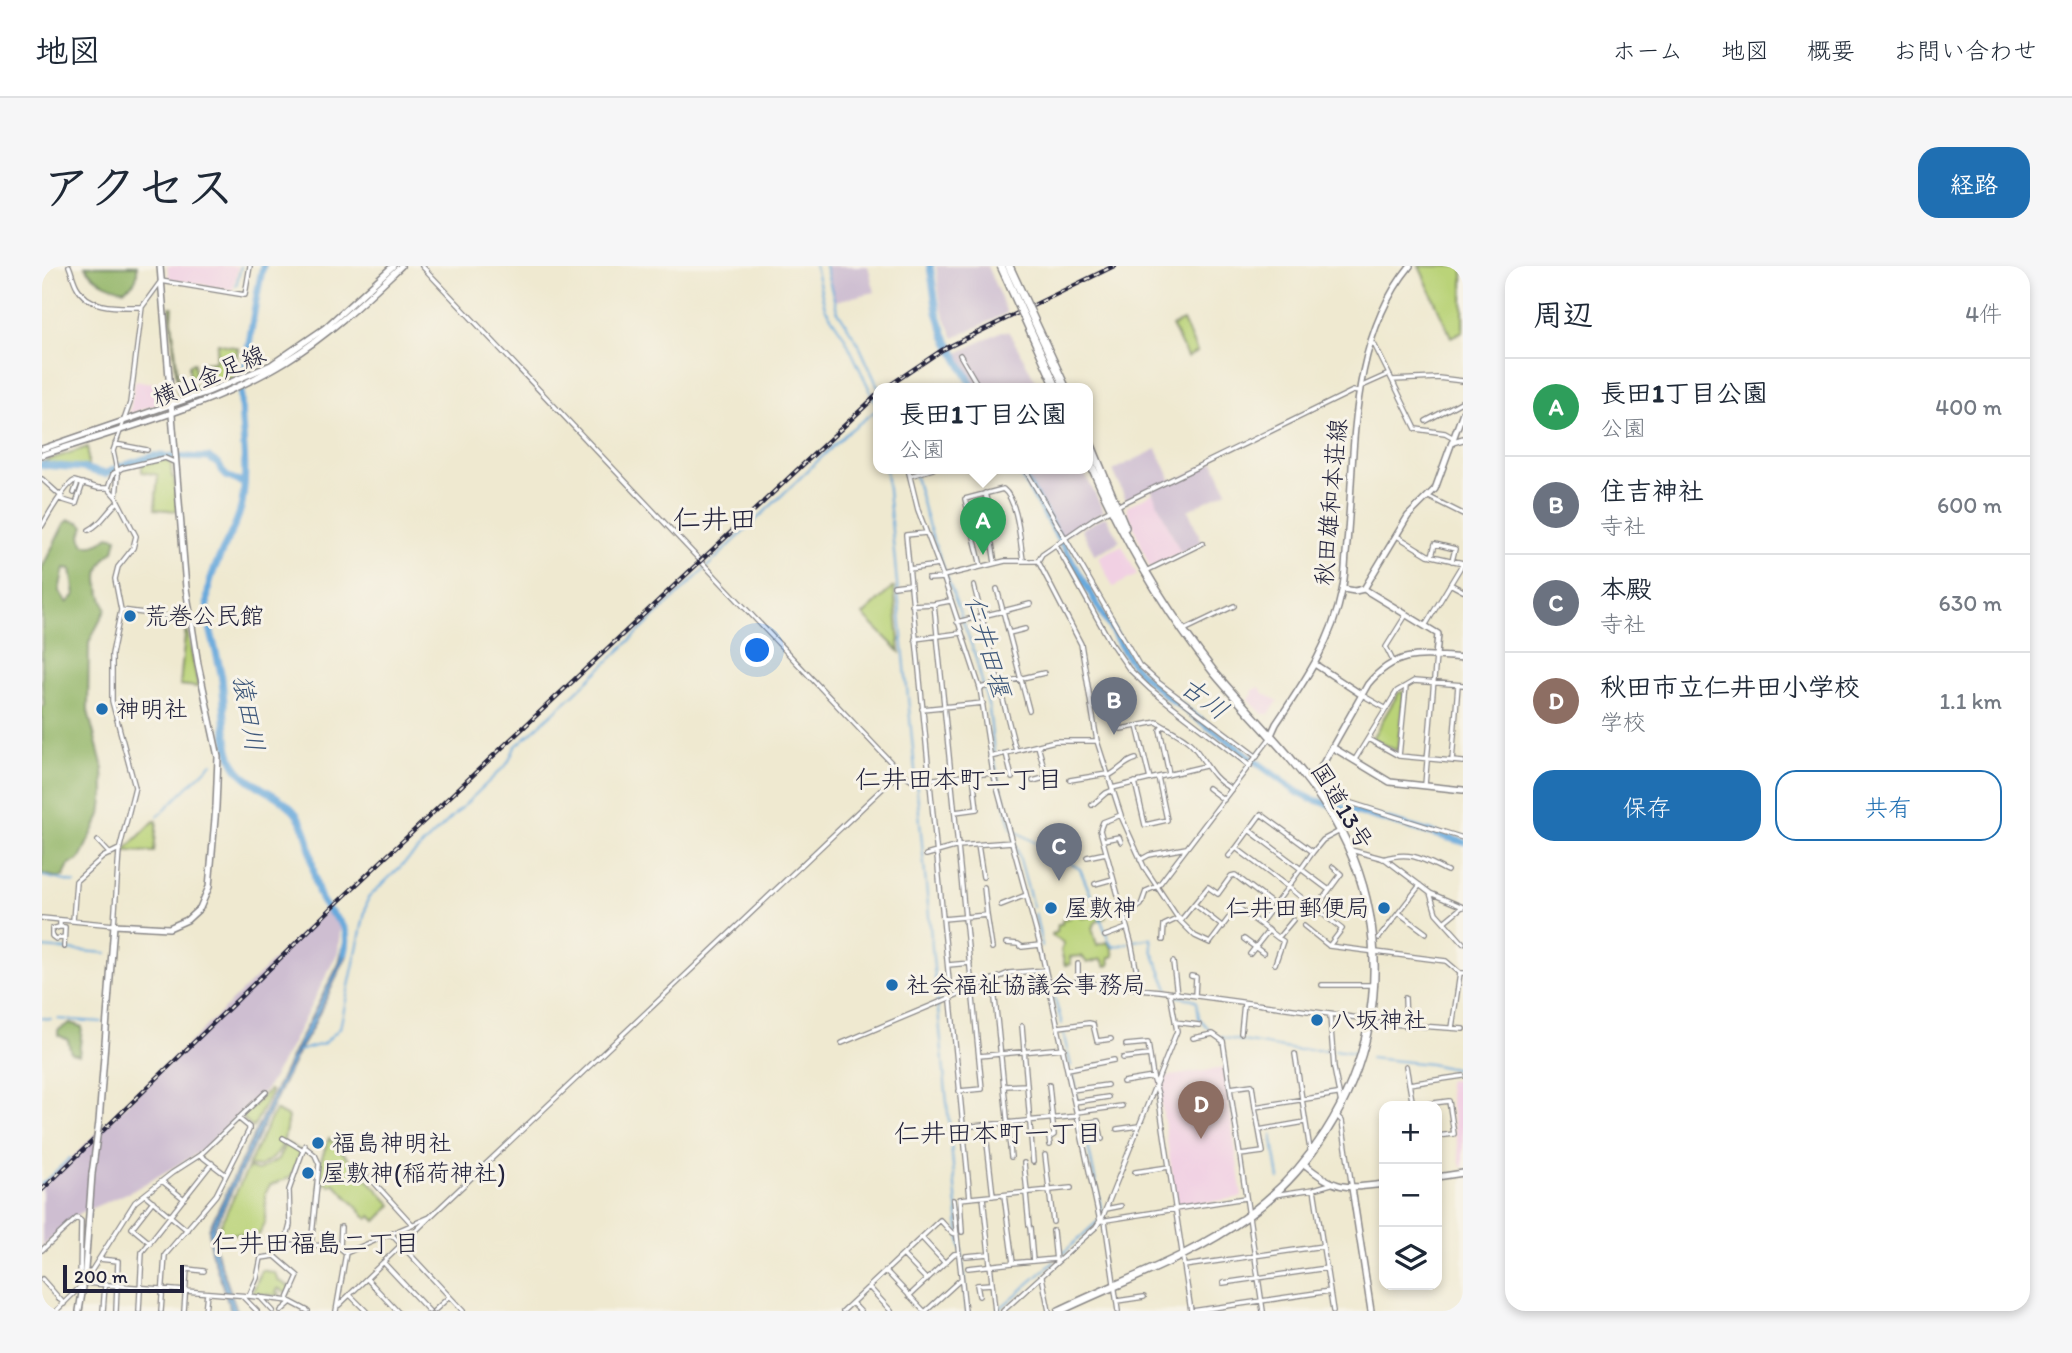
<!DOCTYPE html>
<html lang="ja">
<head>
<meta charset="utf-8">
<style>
  :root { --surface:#fff; --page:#f6f6f7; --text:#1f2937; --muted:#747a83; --line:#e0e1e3; --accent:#1f6fb2 }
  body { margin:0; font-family:Itim,"Klee One",sans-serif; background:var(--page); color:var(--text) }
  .controls { position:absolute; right:21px; bottom:21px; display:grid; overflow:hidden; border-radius:14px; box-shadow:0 4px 10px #0003 }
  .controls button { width:63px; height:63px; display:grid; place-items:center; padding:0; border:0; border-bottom:2px solid var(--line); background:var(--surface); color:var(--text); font:35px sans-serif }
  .scale { position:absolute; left:21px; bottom:18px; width:121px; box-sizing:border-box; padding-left:7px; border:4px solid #22223b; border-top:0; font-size:19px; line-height:24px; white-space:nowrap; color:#22223b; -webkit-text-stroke:5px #f7f3e8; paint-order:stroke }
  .you { position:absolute; left:716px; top:385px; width:24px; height:24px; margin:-18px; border:5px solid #fff; border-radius:50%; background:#1a73e8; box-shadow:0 0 0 10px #1a73e833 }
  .badge { display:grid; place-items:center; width:46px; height:46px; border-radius:50%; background:var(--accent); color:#fff; font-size:23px; font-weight:700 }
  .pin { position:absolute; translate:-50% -58px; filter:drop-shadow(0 2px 4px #0008) }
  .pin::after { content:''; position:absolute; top:37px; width:24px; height:21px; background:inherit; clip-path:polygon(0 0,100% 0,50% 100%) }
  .popup { position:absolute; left:831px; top:117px; width:220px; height:91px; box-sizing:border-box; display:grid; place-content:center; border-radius:14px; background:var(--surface); filter:drop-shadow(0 2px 5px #0005); font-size:23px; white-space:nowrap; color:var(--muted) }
  .popup b { font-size:26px; color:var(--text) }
  .popup::after { content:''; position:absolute; left:50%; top:100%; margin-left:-14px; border:14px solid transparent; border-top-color:var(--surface) }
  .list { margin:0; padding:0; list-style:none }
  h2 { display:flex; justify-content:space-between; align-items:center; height:91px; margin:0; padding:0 28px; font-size:30px }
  h2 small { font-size:23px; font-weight:400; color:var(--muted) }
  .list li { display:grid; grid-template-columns:46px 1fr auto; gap:21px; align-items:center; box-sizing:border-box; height:98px; padding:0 28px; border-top:2px solid var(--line) }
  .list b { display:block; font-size:26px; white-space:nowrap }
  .list p { margin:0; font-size:23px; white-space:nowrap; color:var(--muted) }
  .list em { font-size:23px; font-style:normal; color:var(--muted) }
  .actions { display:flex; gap:14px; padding:21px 28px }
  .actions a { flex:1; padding:16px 0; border:2px solid var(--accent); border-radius:21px; text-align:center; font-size:24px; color:var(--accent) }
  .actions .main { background:var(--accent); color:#fff }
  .icon { flex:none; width:38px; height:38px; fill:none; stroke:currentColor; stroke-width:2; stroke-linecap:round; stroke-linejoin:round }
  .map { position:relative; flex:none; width:1421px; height:1045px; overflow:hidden; border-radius:21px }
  header { display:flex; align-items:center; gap:42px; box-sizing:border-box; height:98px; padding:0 35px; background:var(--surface); border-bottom:2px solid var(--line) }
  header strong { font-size:33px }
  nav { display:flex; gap:38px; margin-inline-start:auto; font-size:24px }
  .intro { display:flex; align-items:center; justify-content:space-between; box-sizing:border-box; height:168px; padding:0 42px }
  h1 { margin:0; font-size:49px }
  .button { padding:18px 32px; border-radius:21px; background:var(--accent); color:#fff; font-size:24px; font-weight:700 }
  main { display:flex; gap:42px; padding:0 42px }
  aside { flex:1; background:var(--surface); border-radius:21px; box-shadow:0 4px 10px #0003 }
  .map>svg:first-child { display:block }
</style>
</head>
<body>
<header>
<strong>地図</strong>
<nav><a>ホーム</a><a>地図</a><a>概要</a><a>お問い合わせ</a></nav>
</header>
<div class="intro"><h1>アクセス</h1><a class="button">経路</a></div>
<main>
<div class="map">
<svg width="1421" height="1045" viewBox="0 0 1421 1045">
  <rect width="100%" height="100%" fill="#f7f3e8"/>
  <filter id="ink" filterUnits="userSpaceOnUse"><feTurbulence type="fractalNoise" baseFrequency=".0143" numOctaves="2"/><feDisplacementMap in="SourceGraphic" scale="14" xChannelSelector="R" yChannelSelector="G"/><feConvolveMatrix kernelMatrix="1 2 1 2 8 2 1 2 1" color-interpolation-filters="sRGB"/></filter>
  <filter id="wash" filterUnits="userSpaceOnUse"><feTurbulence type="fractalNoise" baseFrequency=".00686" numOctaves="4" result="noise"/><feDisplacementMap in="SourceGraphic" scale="28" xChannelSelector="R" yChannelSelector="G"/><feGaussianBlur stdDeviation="1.57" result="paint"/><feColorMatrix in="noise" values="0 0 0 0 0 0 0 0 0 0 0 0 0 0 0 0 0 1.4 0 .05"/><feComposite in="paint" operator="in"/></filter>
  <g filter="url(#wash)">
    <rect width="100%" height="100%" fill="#efe9d0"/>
    <path fill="#f1d0e3" d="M125,0H196L191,24L127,13Z
      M93,115L123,118L125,131L122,136L87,148Z
      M1111,227L1139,287L1108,302L1085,243V240Z
      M1080,279L1095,309L1071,321L1056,291Z
      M1218,421L1221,427L1236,435L1227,448H1221L1206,433L1211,428L1210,425Z
      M1182,802L1200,931L1135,941L1116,815L1121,811Z
      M1421,812V901H1419L1405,815Z"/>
    <path fill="#cebed1" d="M784,0H826L833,26L793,35Z
      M894,0H945L965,47L912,72L899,42Z
      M960,65L967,66L998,123H936L916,87Z
      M1115,183L1130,216L1172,196L1185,225L1146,244L1160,276L1139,287L1109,223L1084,234L1071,204Z
      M981,203H1040L1062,245L1020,272Z
      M1062,251H1064L1078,275L1053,289L1039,263Z
      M283,644L299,658L296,686L245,787L224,823L156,887L90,925L36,948L0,981V921Z"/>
    <path fill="#bad378" stroke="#6e7a5a" stroke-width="2" d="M1377,0H1421V65L1409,71Z
      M128,41H131L130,53L137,123L163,118L162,110L148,112L147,99L152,97L153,109L160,108L159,97L173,96L176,77L196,82L191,112L141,131L136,128Z
      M1141,55L1155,86L1145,91L1130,60Z
      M46,181V200L0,197V196Z
      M123,194L129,198L130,211H132L135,245L113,243L116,209L100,206V198Z
      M850,322H852L858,386L821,349Z
      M144,359L156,421L138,419Z
      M1357,426H1362L1355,485L1330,472Z
      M112,555H115L112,586L82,585Z
      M1060,641L1064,651L1055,655L1050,662L1055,679L1065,676L1070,682L1072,690L1067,692L1068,699L1063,700L1060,693L1045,697L1040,690L1028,691L1029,698L1023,699L1019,685L1022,677L1010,670V668L1015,666L1016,658H1020V654L1029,651L1028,644L1038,643L1040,652L1051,650V643Z
      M227,824L229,826L211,862L202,854L201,850Z
      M233,844L246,851C241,880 243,886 217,901L206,900Z
      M287,872L350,939L334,955L329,950L326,953L292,917L288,920L284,916L277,923L279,894Z
      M244,877L259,885L249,911L228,919L224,926L223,956L217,969L177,967L178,959L206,902L216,905L236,893Z
      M220,1004L233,1007L236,1014L250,1022L247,1028L236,1022L234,1026L238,1028L237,1030L210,1027Z"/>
    <path fill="#93b568" stroke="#5a6c52" stroke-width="2" fill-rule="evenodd" d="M43,0H95C96,14 93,18 81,24C64,19 53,15 43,0Z
      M27,254L37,256L42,260L39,269L41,278C50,282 60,276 67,270L75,272L72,285C49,301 55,320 64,343L47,376L46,445L61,502L62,525L59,549L39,590L35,595L27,598L22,610L17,612L0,608V441L2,439L0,417V302L22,258ZM22,302L29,303L33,329L25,337L17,325Z
      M28,757L40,761L37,789L29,787L26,774L16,769V764Z"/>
    <path fill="#68a9dc" stroke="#45668c" stroke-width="2" d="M303,673L305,689L269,764L257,784L172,962V979L195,1045H189L169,985L167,963L255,779L297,698Z"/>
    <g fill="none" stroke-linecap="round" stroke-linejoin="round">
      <path stroke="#68a9dc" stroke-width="2" d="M773,0L783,42L802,70L836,141
        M783,0L795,44L816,77L837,123
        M194,20L199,0
        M844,203L925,1045
        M871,203L886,258L933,389L947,443L952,488
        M187,491H188
        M952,494L970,563L1038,603L1050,632
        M116,550L170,497
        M972,572L991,641
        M0,610L33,617
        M1052,637L1068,677L1072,681L1086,677
        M993,647L1000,680
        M1092,675L1109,672L1110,684L1126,723
        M0,682L65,687
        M1009,720L1020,758
        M1133,730L1151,733L1155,736L1157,752L1170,766
        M0,752L9,753
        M15,753L60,756
        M1021,766L1029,800
        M1177,771L1253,784H1287
        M1292,784L1314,787
        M256,785L281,778L298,762L326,632L466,497L473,481L532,428L807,165L836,143
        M1328,792L1388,798L1421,805
        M1031,808L1034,822
        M1034,826L1036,834
        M1042,860L1060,947
        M1230,868L1237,913
        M0,918L28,892
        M1016,992L1055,956
        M955,1045L1012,996"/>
      <path stroke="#68a9dc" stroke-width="7" d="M221,0C213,33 209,66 204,99C203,110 198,120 199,131C199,165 206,197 201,231C197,263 173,290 167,320C160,353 176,383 180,414C183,436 182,474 190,493C200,519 233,524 250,543C274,568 266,604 279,633C290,656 311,654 303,687
        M888,0L895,46L903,70L932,123
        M0,199L40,202L63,208L77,201L112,190L167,192L176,198L184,210L201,217
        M977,203L1086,392L1097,406L1125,430L1255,526L1269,533L1421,576"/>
    </g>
  </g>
  <g filter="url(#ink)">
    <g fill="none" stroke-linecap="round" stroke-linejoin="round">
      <g stroke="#888686" stroke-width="6">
        <path id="street" d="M27,0C30,7 31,14 35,21C47,44 77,41 100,41
          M380,0L858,506L872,515L951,507
          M1329,78H1332L1350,114L1396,112L1421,115
          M918,89L938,123
          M1350,114L1374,163L1403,167L1412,172
          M1318,121L1347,108
          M1384,155L1421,135
          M73,178L105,184
          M866,203L876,244L901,310L938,422L951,507L998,679L1058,955L1203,932
          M983,203L1097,399L1117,417L1215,491
          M868,210L891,203
          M0,213L20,231
          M66,222L71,208L80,202L123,192L134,197
          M32,227L36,216
          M943,227L948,247
          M74,231L76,209L71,185L88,137L100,41L119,15L203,29L208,0
          M1387,231L1421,248
          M18,233L34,238L41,217
          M0,260C6,249 23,220 32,215L56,222H66L74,231L94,270L91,282L76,301L73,313L79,344L70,388V435L93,521L77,585L72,659L0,652
          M47,264C61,257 64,246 76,236
          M884,267L864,269L928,932L1029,922
          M1355,270L1386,289L1421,297L1383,360
          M950,278L953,297
          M1014,279L1069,377L1087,403L1108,423L1208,500
          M1390,290L1393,278L1413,283L1410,295
          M996,295L1039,378L1055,475L1079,549L1061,556L1058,564L1089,676L1098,723
          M996,295L1000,288L1054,251L1079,238L1311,125L1317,126
          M939,300L923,233L961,223C976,234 978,275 981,294
          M867,303L897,299
          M1104,305L1161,277
          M901,310L963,295H995
          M886,313L902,312
          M1408,318L1421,325
          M852,320L868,318
          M932,320L974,485
          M955,323L961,345L988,338
          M892,338L908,335
          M870,339L892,338L940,823L917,825
          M79,344L148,353
          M915,356L961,345L987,444
          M1142,364L1192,340
          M967,367L983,363
          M873,373L919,367
          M1351,395L1344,381L1364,349
          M938,422L1002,407
          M1320,429L1343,442
          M880,443L941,437
          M1095,460L1108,513
          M1121,460L1118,464L1127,508
          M1079,463L1115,456C1126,463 1140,469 1149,478C1164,494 1167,512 1190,523
          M1326,473L1357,490L1421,496
          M964,487L970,512
          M1357,490L1364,420
          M948,491L1013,475H1055
          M1312,495L1355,425L1372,415L1421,419
          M1410,495L1416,419
          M1066,510C1077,505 1082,496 1094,493
          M1028,514L1065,508
          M991,515L1002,512L1004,509L996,480
          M1093,516L1103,559L1125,554L1116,511
          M1383,519L1394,390
          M1070,522L1163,500
          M1166,522L1182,534
          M1279,530L1284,529L1421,572
          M1050,539L1064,527L1071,524
          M913,546L935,543L931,509
          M1219,548L1271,586L1246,621L1194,582Z
          M1079,550L1102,601L1138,655L1153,670L1168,677L1195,641L1218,658
          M1207,564L1287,624
          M1061,574L1077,571L1079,576
          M56,575L68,588
          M936,579L941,611
          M1309,584L1343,593L1388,627L1421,641
          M1271,586L1281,574L1296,566
          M884,589L916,580L970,576
          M1187,590L1194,582
          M1045,591L1064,587
          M1341,593C1368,584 1381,593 1405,605
          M1098,594L1107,589L1144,582
          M1053,618L1071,613
          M942,621L945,649
          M1388,627L1394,647L1421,677
          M1152,638L1181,661
          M959,639L984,629
          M1274,642L1299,608L1291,601
          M1357,647L1384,667
          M1082,650L1099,639L1104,625L1116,620L1229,471
          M901,653L945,649L950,682
          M18,654V661H23L22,681
          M1139,654L1166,621L1176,628L1189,610L1193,609L1232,639
          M1251,654L1236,672L1218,658L1246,621L1300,663L1287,680L1404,695L1418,707
          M31,655L34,615L61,591L77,583
          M1403,655L1420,641
          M1262,660L1287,680
          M17,661L10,663V670L14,673L22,671
          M1063,670L1085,662
          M1337,672L1378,619
          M1202,673L1221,687
          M1121,674L1122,659L1137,652
          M964,677L976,678L980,681L998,679
          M1208,688L1227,664
          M1131,696L1135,728
          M1233,698L1241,675L1236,672
          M906,699L928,697
          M1149,710L1154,711L1153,730
          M951,713L969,891
          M1006,716L1019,715L1118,725L1317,752L1334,757L1421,763
          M1036,717V698
          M1280,719H1330
          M1363,732L1364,760
          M1288,750L1292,802L1299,838
          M1133,756L1157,759
          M980,760L985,819
          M1017,761L1047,757L1051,758L1055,775L1069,773
          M1410,762L1418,707H1421
          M1199,767L1202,737
          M1151,772L1171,768L1181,775L1221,1045
          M800,777L967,707L1003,704
          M1084,779L1106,777L1111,811L1116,828L1149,1045
          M1253,788L1268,884
          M937,790L1022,782
          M1081,792L1107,789
          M1364,800L1371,840
          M1026,803L1072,794
          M1081,816L1111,811
          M1367,818L1421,810
          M1007,819L1012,869L1007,872L1008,879
          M963,820L985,819L991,896
          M1188,822L1210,819L1213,841L1295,828
          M1030,824L1065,819
          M1033,836L1066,831
          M1369,840L1407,835L1412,868L1395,870
          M1035,846L1080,840
          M1295,850L1300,855L1310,922
          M1038,858L1056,855L1060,873
          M943,859L951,930
          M921,861L1036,850
          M1075,863L1097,860
          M1217,864L1263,856
          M241,872L261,884
          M263,881L273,889L277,898L269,980
          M158,889L184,909
          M1003,889L1011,956
          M1198,889L1221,886L1213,841
          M982,897L985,926
          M1093,906L1127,901
          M328,912L370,958
          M120,915L142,933
          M1272,923L1291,1045
          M984,927L987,960
          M103,929L145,964
          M962,929L971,997L1013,993
          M1232,929L1272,923L1289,918
          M941,931L953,1045
          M911,934L923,1045
          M1064,943L1079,940
          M1063,955L1076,1045
          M988,962L991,995
          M1011,965L1014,995
          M920,966L918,933L928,932
          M349,968L421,1045
          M880,972L903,997
          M108,977L90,962L111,935
          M243,978L290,980L298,982L304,987
          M298,982L299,961
          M0,984L35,952L39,955L38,1016L41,1021
          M861,989L885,1014
          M233,990L256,1010L245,1035
          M924,990L947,988
          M57,993L76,995L74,1045
          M342,997L387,1045
          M1142,1000L1281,980
          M926,1002L971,997
          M844,1005L882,1045
          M43,1009L48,1007L93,936L130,907L158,889L224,826
          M1000,1011L1007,1045
          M0,1013L22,1038
          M325,1013L355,1045
          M1181,1017L1285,1002
          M827,1021L849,1045
          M308,1029L324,1045
          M200,1030L215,1045
          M207,1030L215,1012L219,992L233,990L237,979L243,978L248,959L247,924L263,879
          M867,1030L912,988L917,987
          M937,1030L935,1019L950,1018
          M218,1031L231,1045
          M1075,1035L1102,1031
          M810,1037L818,1045
          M297,1039L387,952
          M14,1045L42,1017L207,1030L247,1035L266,1045
          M61,1045L63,1019
          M97,1045L100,986L170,897
          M119,1045L123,989L174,929L207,864V861L196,852
          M142,1045L145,1003L162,1005
          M163,1045L165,1027
          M239,1045L248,1037
          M294,1045L304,987L388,951L858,506
          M392,1045L407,1031
          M801,1045L898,954L910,967L915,968
          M884,1045L919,1013
          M961,1045L1054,961L1061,950L1135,765L1128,727
          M1150,1045L1288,1025"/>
      </g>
      <g stroke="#888686" stroke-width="8">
        <path id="secondary" d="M1411,176L1421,173
          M1301,323L1313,325L1322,323L1366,250L1393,223L1421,146
          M1322,323L1396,368L1394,390
          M1274,399L1320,429
          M1290,481L1348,516L1421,524
          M1269,519L1326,418C1355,383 1380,389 1421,392
          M57,856L72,659L127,662L145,654L158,642L167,621L174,541L176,491L156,398L144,322L118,0
          M1310,922L1329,1045
          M42,1017L50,908
          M37,1045L41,1021"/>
      </g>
      <g stroke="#888686" stroke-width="8">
        <path id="primary" d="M0,183L166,126L229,99L283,62L351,0
          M0,189C81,162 171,140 244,95C287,69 323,34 359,0
          M1229,469L1234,458C1262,416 1290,376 1300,325C1303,313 1303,300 1304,288C1314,193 1304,78 1368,0
          M1262,898C1294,924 1302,923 1342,918
          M1395,911L1421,907"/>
      </g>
      <g stroke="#888686" stroke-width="10">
        <path id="highway" d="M1046,172L1083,261
          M1017,1045C1079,1015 1148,992 1204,951C1334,856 1373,677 1284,540C1252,490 1208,450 1171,405C1119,339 1079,268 1046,192"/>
      </g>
      <use href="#street" stroke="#fff" stroke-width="3.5"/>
      <use href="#secondary" stroke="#fff" stroke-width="5"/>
      <use href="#primary" stroke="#fff" stroke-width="5"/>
      <use href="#highway" stroke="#fff" stroke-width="7"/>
      <g stroke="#22223b" stroke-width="4.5">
        <path id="rail" d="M842,123L900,84L1072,0
          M0,924L296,636L836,128"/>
      </g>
      <use href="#rail" stroke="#f7f3e8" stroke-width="2" stroke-dasharray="5" stroke-linecap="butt"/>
      <g stroke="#888686" stroke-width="8" stroke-linecap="butt">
        <path id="secondary-bridge" d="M50,908L57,856"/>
      </g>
      <g stroke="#888686" stroke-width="10" stroke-linecap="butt">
        <path id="highway-bridge" d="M959,0L1015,123
          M967,0L1024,123"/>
      </g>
      <use href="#secondary-bridge" stroke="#fff" stroke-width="5"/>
      <use href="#highway-bridge" stroke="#fff" stroke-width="7"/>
    </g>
  </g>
  <g fill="#1f6fb2" stroke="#f7f3e8" stroke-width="2.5">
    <circle cx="88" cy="350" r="7"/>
    <circle cx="60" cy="443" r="7"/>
    <circle cx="1009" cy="642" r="7"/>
    <circle cx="1342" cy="642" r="7"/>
    <circle cx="850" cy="719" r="7"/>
    <circle cx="1275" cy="754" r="7"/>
    <circle cx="276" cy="877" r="7"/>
    <circle cx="266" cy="907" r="7"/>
  </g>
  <g text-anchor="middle" stroke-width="6" stroke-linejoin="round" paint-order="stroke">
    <g font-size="24" fill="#22223b" stroke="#f7f3e8">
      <text transform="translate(167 110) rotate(-23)" y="8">横山金足線</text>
      <text transform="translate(1289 236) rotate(-85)" y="8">秋田雄和本荘線</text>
      <text transform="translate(1300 540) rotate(59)" y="8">国道13号</text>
    </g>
    <g font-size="24" fill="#22223b" stroke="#f7f3e8" text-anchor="start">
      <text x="102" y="358">荒巻公民館</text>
      <text x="74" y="451">神明社</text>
      <text x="1023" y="650">屋敷神</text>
      <text x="1328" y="650" text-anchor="end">仁井田郵便局</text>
      <text x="864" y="727">社会福祉協議会事務局</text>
      <text x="1289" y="762">八坂神社</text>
      <text x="290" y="885">福島神明社</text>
      <text x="280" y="915">屋敷神(稲荷神社)</text>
    </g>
    <g font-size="26" font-style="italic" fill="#3e587b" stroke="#f7f3e8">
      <text transform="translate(946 380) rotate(74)" y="9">仁井田堰</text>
      <text transform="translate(1163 432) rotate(37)" y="9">古川</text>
      <text transform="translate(207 447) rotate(80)" y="9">猿田川</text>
    </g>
    <g font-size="26" fill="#22223b" stroke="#f7f3e8">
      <text x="917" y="522">仁井田本町二丁目</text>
      <text x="956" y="876">仁井田本町一丁目</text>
      <text x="274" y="986">仁井田福島二丁目</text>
    </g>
    <g font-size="28" fill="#22223b" stroke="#f7f3e8">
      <text x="673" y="263">仁井田</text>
    </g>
  </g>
</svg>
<div class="controls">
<button>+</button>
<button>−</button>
<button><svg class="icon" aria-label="layers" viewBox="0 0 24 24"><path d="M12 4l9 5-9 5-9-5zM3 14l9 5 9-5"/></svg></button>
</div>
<div class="scale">200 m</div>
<div class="you"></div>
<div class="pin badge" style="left:941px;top:289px;background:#2e9e5b">A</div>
<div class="popup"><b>長田1丁目公園</b>公園</div>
<div class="pin badge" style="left:1072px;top:469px;background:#6b7280">B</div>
<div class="pin badge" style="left:1017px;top:615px;background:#6b7280">C</div>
<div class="pin badge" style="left:1159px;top:873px;background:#8d6e63">D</div>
</div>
<aside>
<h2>周辺<small>4件</small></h2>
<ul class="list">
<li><span class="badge" style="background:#2e9e5b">A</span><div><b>長田1丁目公園</b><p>公園</p></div><em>400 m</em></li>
<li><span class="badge" style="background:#6b7280">B</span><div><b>住吉神社</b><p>寺社</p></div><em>600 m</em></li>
<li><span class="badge" style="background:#6b7280">C</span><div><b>本殿</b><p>寺社</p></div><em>630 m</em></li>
<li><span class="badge" style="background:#8d6e63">D</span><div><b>秋田市立仁井田小学校</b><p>学校</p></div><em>1.1 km</em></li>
</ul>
<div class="actions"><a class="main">保存</a><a>共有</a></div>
</aside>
</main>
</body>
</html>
